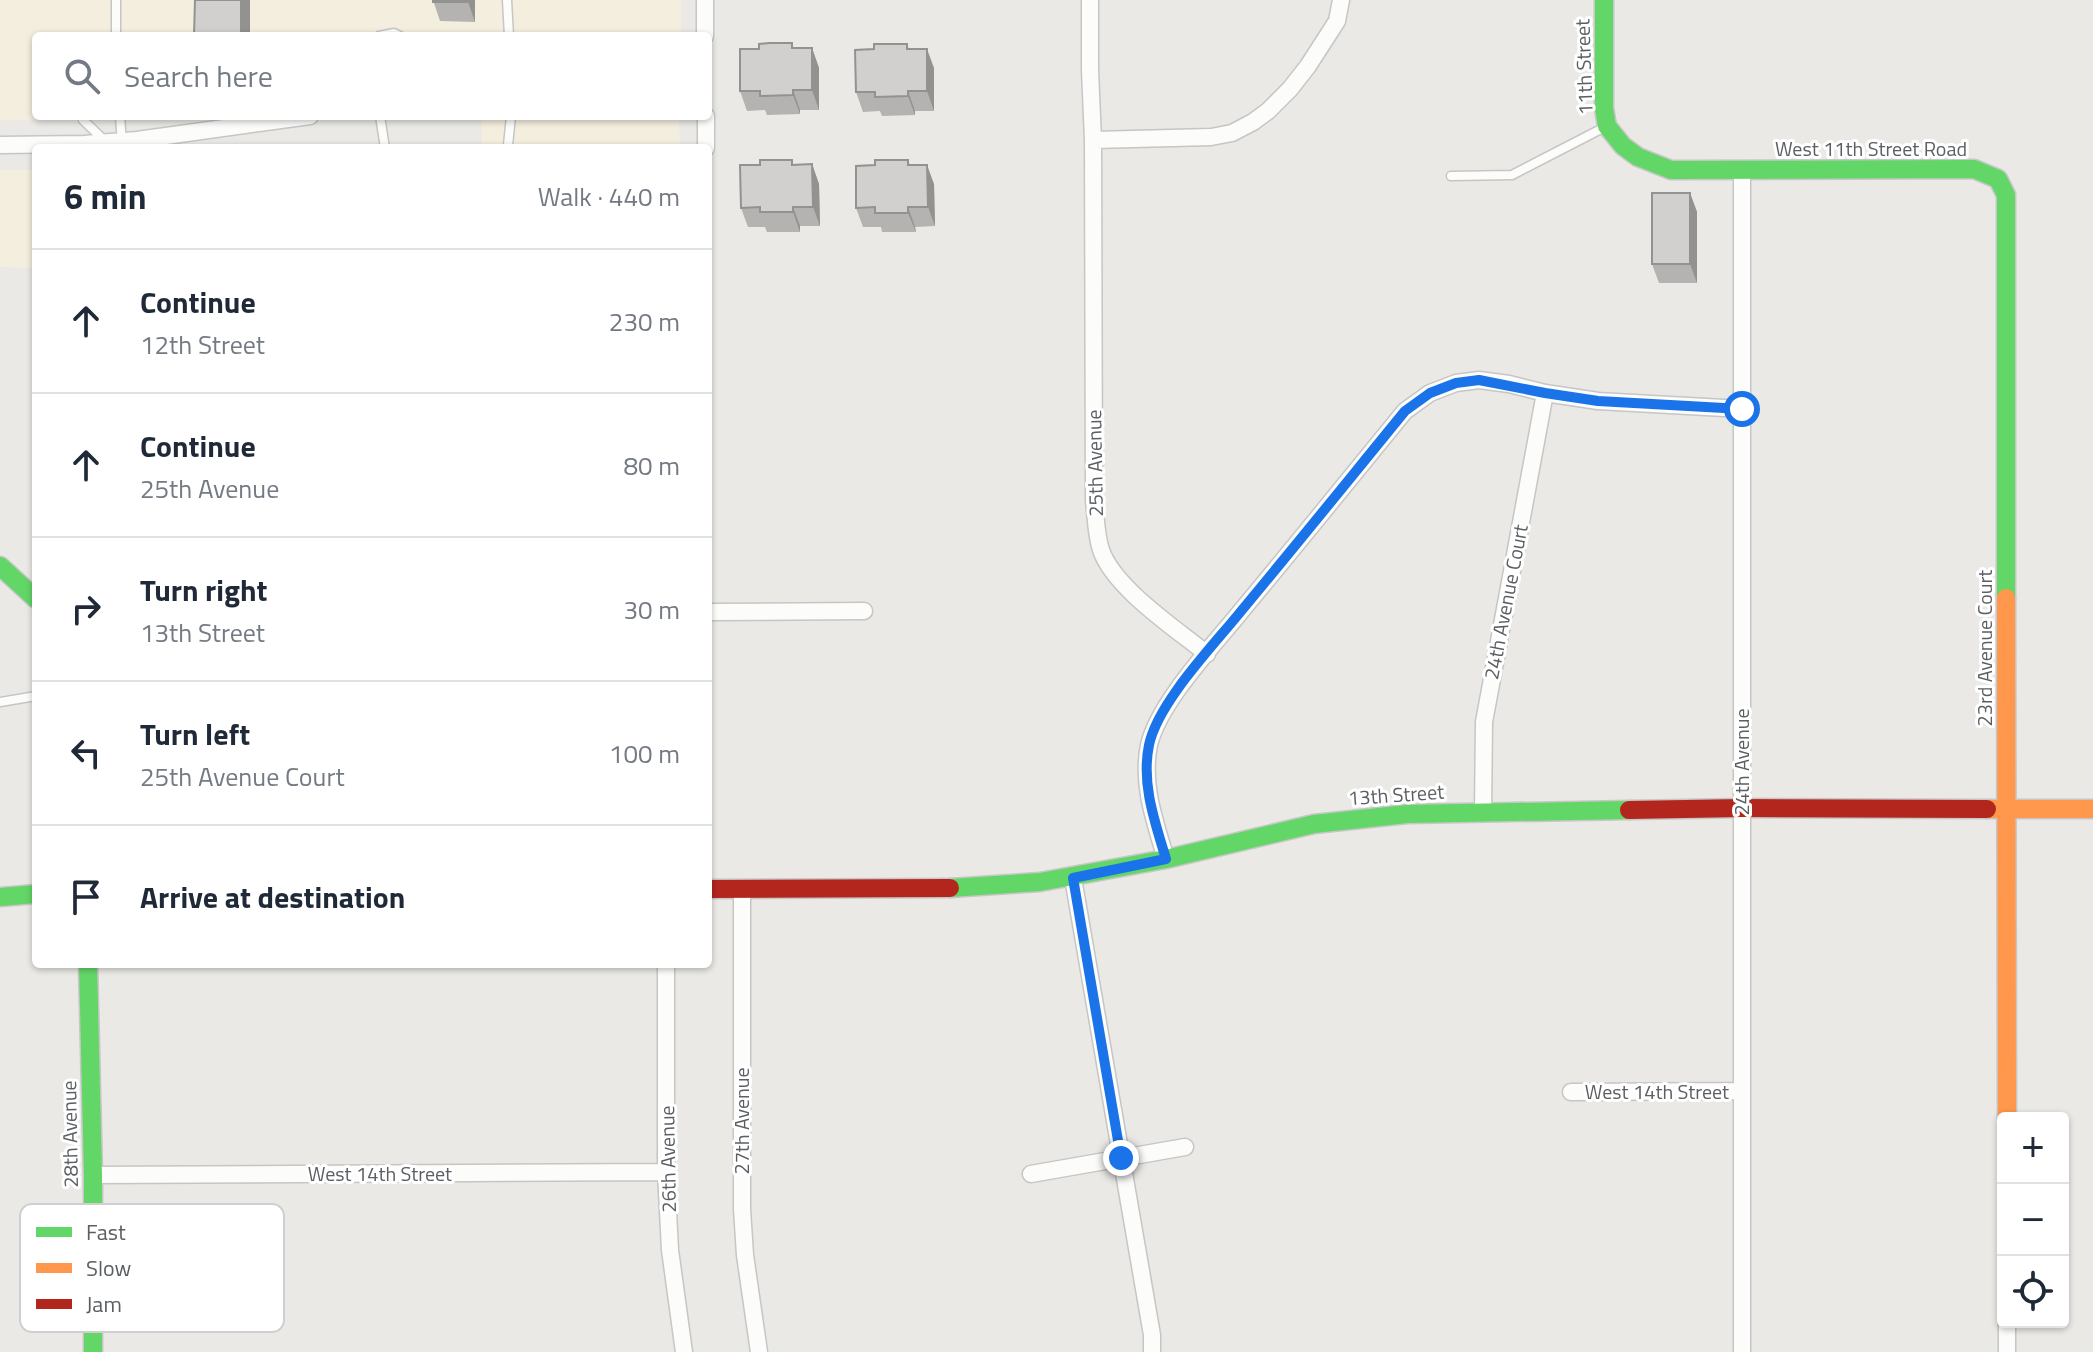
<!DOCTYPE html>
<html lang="en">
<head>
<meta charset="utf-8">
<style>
  :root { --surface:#fff; --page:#f6f6f7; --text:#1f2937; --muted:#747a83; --line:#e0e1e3 }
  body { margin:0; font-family:"Titillium Web",sans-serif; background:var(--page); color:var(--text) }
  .controls { position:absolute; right:24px; bottom:24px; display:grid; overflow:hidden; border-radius:8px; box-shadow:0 2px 6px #0004 }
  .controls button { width:72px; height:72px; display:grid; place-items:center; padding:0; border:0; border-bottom:2px solid var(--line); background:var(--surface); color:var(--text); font:40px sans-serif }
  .stop { position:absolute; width:24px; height:24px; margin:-18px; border:6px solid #1a73e8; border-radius:50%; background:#fff }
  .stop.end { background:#1a73e8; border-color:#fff; box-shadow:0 2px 8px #0008 }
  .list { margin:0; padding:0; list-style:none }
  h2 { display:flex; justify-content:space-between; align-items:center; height:104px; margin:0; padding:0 32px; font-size:34px }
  h2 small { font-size:26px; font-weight:400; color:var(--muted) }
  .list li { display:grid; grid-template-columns:52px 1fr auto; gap:24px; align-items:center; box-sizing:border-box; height:144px; padding:0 32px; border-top:2px solid var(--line) }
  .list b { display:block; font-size:30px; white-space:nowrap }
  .list p { margin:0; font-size:26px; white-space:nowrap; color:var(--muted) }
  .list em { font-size:26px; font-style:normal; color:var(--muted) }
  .icon { flex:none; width:44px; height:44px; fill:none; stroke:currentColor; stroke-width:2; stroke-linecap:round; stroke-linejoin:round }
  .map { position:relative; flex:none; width:2093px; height:1352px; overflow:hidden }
  .search { position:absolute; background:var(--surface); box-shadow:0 2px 6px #0004; left:32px; top:32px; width:680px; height:88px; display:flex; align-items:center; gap:20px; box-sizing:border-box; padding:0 28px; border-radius:8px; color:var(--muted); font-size:30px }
  .panel { position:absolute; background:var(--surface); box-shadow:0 2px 6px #0004; left:32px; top:144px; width:680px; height:824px; border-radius:8px }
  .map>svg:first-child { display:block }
</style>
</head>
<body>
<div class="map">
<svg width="2093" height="1352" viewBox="0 0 2093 1352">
  <rect width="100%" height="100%" fill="#eae9e5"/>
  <path fill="#f4eede" d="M0,0H681V36H36V116H139L109,120H0Z
    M481,116H675L679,118L680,148H482Z
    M0,170H36V268L0,267Z"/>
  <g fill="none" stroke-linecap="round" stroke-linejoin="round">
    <g stroke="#c5c6c5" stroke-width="11">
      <path id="lane" d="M116,0V36
        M507,0L509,36
        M379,36L394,33L400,36
        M120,116L122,144
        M380,116L385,148
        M83,120L106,142
        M508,145L511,116
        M1451,176L1512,175L1603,128
        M0,702L36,696"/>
    </g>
    <g stroke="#c5c6c5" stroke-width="19">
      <path id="street" d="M705,0V36
        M1090,0V70L1093,140L1094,501C1096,518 1096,535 1101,550C1114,588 1175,628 1207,654
        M706,116V148
        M1093,140L1211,137L1232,133L1253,122L1268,111L1290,89L1308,66L1337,21L1341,0
        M0,145L84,144L137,140L310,116
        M708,612L864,611
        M1483,812L1484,722L1545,393
        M1166,859C1155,822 1141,784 1149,745C1159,702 1214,645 1242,610C1297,544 1351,477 1405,411L1430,393L1456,383L1479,380L1509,384L1545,393L1598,401L1742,409
        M1073,878L1152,1335V1352
        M742,889V1209L745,1255L759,1352
        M666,964V1172L670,1250L684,1352
        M1571,1092L1742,1091
        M1031,1174L1185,1147
        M93,1175L666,1172
        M1742,1352V171
        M2007,1352V1322"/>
    </g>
    <g stroke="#c7c7c7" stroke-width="21">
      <path id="fast" d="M1604,0V108L1607,126L1623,146L1638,157L1671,170L1974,169L1998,179L2006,195V598
        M0,566L36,599
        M950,888L1040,882L1166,859L1314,824L1407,814L1629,810
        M0,897L36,894
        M88,964L93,1175V1352"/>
    </g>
    <g stroke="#c7c7c7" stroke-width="21">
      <path id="slow" d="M2006,598L2007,1118
        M1987,809H2093"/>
    </g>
    <g stroke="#c7c7c7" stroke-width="21">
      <path id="jam" d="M1629,810L1742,808L1987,809
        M708,889L950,888"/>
    </g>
    <use href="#lane" stroke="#fcfcfb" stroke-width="8"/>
    <use href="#street" stroke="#fcfcfb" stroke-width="16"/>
    <use href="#fast" stroke="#63d668" stroke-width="18"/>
    <use href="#slow" stroke="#ff974d" stroke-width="18"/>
    <use href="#jam" stroke="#b3261e" stroke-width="18"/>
  </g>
  <path fill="#b4b3b1" d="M433,0H475V22L440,21Z
    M907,44L909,49L934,68V111H915V115L882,116L880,111L863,112L856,92Z
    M812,48L819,68V110H800V114L767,115L765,110L747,111L740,91L759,49Z
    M908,160L910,165L934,184L935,226L915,227L916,232H882L881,227H863L856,208Z
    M812,164L819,184L820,226H800V232H767L765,227H748L741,208L794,165Z
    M1690,193L1697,212V283H1659L1652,264Z"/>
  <path fill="#929290" d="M241,0H250V36H241Z
    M468,0H475V22L468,2Z
    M812,48L819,68V110L812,90Z
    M927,49L934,68V111L927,91Z
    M793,90L800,110V114L793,95Z
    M908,91L915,111V115L908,96Z
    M812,164L819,184L820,226L813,207Z
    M927,165L934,184L935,226L928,207Z
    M1690,193L1697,212V283L1690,264Z
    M793,207L800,226V232L793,212Z
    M908,207L915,227L916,232L908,213Z"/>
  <path fill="#d1d0ce" stroke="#929290" stroke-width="2" d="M195,0H241V36H194Z
    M433,0H468V2H433Z
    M769,43H792V48H812V90H793V95L760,96V91H740V49H759V44Z
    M874,44H907V49H927V91H908V96L875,97V92H856L855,50L874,49Z
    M760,160H792V165L812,164L813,207H793V212H760V207L741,208L740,165H760Z
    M875,160H908V165H927L928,207H908V213H875V207L856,208V166L875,165Z
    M1652,193H1690V264H1652Z"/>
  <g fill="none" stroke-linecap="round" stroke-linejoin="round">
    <path stroke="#1a73e8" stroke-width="10" d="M1121,1158L1073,878L1166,859C1155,822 1141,784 1149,745C1158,702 1214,645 1242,610C1297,544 1351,477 1405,411L1430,393L1456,383L1479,380L1545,393L1598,401L1742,409"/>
  </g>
  <g text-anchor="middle" stroke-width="6" stroke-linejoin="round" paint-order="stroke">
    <g font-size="20" fill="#5b5f63" stroke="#fff">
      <text transform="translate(1584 67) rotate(-92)" y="7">11th Street</text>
      <text x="1871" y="156">West 11th Street Road</text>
      <text transform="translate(1095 463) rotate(-91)" y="7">25th Avenue</text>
      <text transform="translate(1506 602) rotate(-79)" y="7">24th Avenue Court</text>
      <text transform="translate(1985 648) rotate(-90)" y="7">23rd Avenue Court</text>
      <text transform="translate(1742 762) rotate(-90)" y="7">24th Avenue</text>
      <text transform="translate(1396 795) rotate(-4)" y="7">13th Street</text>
      <text x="1657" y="1099">West 14th Street</text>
      <text transform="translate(742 1121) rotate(-90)" y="7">27th Avenue</text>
      <text transform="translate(70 1134) rotate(-91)" y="7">28th Avenue</text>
      <text transform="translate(668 1159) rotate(-91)" y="7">26th Avenue</text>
      <text x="380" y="1181">West 14th Street</text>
    </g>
  </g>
  <rect x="20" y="1204" width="264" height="128" rx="12" fill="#fff" stroke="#cecfd0" stroke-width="2"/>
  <rect x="36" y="1227" width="36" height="10" fill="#63d668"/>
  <rect x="36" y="1263" width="36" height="10" fill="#ff974d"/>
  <rect x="36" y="1299" width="36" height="10" fill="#b3261e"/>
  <g font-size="22" fill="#5b5f63">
    <text x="86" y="1240">Fast</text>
    <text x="86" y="1276">Slow</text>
    <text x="86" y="1312">Jam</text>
  </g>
</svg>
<div class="controls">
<button>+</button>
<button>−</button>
<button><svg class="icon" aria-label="locate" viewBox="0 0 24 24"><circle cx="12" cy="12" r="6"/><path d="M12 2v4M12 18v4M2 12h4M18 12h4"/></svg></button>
</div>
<div class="stop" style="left:1742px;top:409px"></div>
<div class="stop end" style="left:1121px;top:1158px"></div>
<div class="search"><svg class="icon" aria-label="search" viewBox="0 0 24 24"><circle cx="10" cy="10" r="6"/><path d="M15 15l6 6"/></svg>Search here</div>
<section class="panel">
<h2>6 min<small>Walk · 440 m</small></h2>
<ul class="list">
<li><svg class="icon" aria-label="ahead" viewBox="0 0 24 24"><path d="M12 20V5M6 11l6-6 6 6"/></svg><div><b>Continue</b><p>12th Street</p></div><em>230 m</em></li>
<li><svg class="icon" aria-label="ahead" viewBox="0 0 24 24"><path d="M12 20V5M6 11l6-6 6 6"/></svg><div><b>Continue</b><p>25th Avenue</p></div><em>80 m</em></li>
<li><svg class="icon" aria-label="right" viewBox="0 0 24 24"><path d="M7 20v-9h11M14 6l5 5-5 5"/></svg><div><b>Turn right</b><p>13th Street</p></div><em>30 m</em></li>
<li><svg class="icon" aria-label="left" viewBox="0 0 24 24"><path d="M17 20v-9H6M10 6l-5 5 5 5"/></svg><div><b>Turn left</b><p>25th Avenue Court</p></div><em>100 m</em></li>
<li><svg class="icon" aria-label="arrive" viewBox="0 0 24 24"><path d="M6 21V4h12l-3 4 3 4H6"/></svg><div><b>Arrive at destination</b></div></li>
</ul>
</section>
</div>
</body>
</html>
